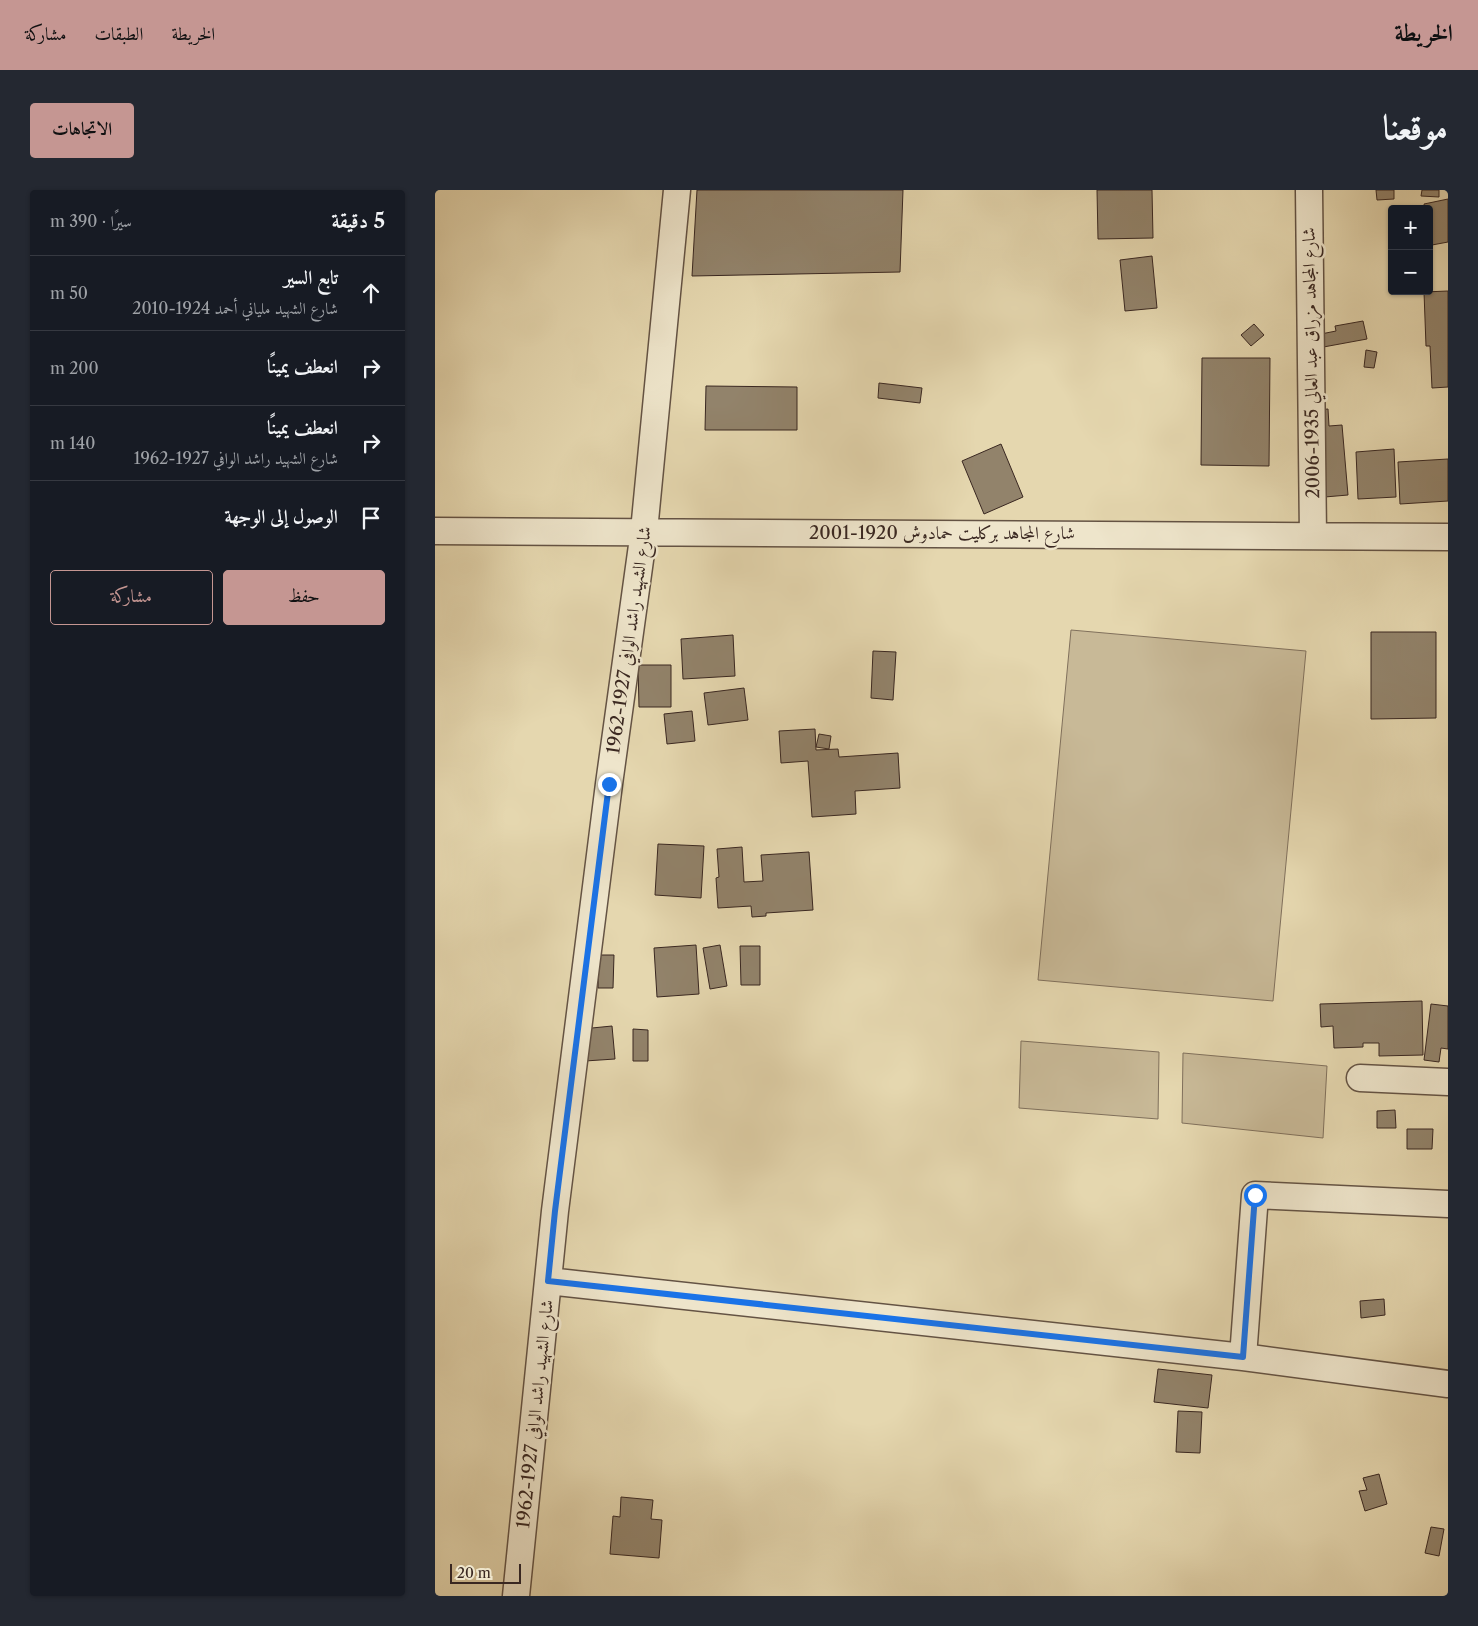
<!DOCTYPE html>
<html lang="ar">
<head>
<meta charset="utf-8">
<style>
  :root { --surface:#171b24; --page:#242831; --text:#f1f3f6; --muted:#9ea1a6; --line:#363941; --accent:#c59692 }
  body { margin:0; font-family:"Libre Caslon Text",Amiri,serif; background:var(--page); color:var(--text); direction:rtl }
  .controls { position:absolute; right:15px; top:15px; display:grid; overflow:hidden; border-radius:5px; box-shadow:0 1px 4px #0004 }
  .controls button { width:45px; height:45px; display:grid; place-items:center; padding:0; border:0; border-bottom:1px solid var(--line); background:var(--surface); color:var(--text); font:25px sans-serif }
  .scale { position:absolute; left:15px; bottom:12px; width:71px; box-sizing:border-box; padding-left:5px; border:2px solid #392721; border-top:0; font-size:14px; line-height:18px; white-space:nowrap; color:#392721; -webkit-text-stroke:4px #eee5cb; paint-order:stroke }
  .stop { position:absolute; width:15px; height:15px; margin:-11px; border:4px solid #1a73e8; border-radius:50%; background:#fff }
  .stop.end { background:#1a73e8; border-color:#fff; box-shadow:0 1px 5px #0008 }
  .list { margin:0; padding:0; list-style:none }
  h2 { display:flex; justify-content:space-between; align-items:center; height:65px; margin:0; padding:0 20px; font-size:21px }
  h2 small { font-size:16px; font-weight:400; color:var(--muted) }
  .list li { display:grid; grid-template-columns:32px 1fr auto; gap:15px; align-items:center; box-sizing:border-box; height:75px; padding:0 20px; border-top:1px solid var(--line) }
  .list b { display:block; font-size:19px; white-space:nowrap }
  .list p { margin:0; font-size:16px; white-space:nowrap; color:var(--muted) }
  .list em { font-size:16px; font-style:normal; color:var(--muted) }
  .actions { display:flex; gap:10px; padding:15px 20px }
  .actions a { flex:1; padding:11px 0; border:1px solid var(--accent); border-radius:5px; text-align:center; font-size:18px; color:var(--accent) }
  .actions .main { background:var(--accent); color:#111 }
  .icon { flex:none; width:28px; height:28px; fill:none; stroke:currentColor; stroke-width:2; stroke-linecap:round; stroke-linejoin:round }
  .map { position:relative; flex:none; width:1013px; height:1406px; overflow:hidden; direction:ltr; border-radius:5px }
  header { display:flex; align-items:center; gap:30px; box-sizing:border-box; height:70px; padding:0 25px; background:var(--accent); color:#111 }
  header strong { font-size:24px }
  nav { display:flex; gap:28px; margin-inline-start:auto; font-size:18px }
  .intro { display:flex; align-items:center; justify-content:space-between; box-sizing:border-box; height:120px; padding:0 30px }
  h1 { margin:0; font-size:35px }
  .button { padding:12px 22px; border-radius:5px; background:var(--accent); color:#111; font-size:18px; font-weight:700 }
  main { display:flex; gap:30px; padding:0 30px }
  aside { flex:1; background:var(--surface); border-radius:5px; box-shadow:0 1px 4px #0004 }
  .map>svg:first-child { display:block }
</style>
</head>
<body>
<header>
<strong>الخريطة</strong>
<nav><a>الخريطة</a><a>الطبقات</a><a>مشاركة</a></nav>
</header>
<div class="intro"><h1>موقعنا</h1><a class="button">الاتجاهات</a></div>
<main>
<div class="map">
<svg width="1013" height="1406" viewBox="0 0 1013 1406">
  <rect width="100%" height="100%" fill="#e5d7af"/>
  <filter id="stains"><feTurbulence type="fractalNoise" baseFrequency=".004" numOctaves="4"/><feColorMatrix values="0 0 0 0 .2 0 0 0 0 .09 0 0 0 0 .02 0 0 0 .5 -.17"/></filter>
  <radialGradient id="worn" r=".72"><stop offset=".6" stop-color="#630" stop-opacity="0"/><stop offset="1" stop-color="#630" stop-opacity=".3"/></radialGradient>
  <path fill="#c8b997" stroke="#80705c" d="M636,440L871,461L838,811L603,790Z
    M586,851L724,862L723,929L584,918Z
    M748,863L892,876L888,948L747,933Z"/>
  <path fill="#92836b" stroke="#392721" d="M262,0H468L465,82L257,86Z
    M662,0H717L718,48L663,49Z
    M941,0H959V9L942,10Z
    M987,0H1004V7L986,6Z
    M1013,9V52L997,55L994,41V19H990L989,14Z
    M717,66L722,118L690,121L685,70Z
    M1013,101V197L997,198L995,156H991L989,102Z
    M928,131L932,149L883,158L881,145L901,141L900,136Z
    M819,134L829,145L816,156L806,145Z
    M931,160L942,162L939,178L929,177Z
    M767,168H835L834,276L766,275Z
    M444,193L487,198L485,213L443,208Z
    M271,196L362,197V240H270Z
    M893,219L894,236L907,235L913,305L878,308L870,221Z
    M566,254L588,307L549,324L527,271Z
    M959,259L961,307L923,309L921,262Z
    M1013,269V311L965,314L963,272Z
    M936,442H1001V528L936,529Z
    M298,445L300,486L248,489L246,449Z
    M438,461L461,462L458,510L436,508Z
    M203,475H236V517H204Z
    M309,498L313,530L273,535L269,503Z
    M257,521L260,551L232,554L229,524Z
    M380,539L381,560L403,559L404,567L463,563L465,598L420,601L421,624L377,627L373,571L346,573L344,541Z
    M384,544L396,546L394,559L381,557Z
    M223,654L269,656L266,708L220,705Z
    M307,657L309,692L328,691L326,665L374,662L378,720L331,723V726L317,727L316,716L283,718L281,688L284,687L282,659Z
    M261,755L264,804L222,807L219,758Z
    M285,755L292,796L275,799L268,758Z
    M305,756H325V795H306Z
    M164,765H179L178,798H163Z
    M987,811L988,865L944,866V853H928V857L899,858L898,836L886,837L885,814Z
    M996,814L1013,816V859L1006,858L1004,872L989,870Z
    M177,836L180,869L150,871L147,839Z
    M198,839L213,840V871H198Z
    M960,920L961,938H942V921Z
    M972,939H998L997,959H972Z
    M949,1109L950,1125L926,1128L925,1111Z
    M723,1179L777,1185L773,1218L719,1212Z
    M743,1221L767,1222L765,1263L741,1262Z
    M944,1284L952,1314L930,1321L924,1301L932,1300L928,1288Z
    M186,1307L218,1310L216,1329L227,1330L224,1368L175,1364L178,1326L185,1327Z
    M996,1337L1009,1339L1004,1366L990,1363Z"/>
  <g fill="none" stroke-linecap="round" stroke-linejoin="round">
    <g stroke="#645344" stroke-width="29">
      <path id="minor" d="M874,0L878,346
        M0,341L1013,347
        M925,888L1013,892
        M113,1091L808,1167L1013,1194
        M808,1167L820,1005L1013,1014
        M81,1406L120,1021L174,594L209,341L242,0"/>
    </g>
    <use href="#minor" stroke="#eee5cb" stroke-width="26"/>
  </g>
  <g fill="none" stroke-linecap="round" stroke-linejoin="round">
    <path stroke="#1a73e8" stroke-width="6" d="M174,594L120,1021L113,1091L808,1167L820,1005"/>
  </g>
  <g text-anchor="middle" stroke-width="5" stroke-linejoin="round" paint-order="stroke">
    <g font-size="18" fill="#392721" stroke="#eee5cb">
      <text transform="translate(876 173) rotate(-91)" y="6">شارع المجاهد مزراق عبد العالي 1935-2006</text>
      <text x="507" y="349">شارع المجاهد بركليت حمادوش 1920-2001</text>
      <text transform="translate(194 450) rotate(-82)" y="6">شارع الشهيد راشد الوافي 1927-1962</text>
      <text transform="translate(100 1224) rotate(-84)" y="6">شارع الشهيد راشد الوافي 1927-1962</text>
    </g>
  </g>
  <rect width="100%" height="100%" filter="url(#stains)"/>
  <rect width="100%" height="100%" fill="url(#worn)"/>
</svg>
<div class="controls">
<button>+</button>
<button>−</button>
</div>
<div class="scale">20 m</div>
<div class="stop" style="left:820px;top:1005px"></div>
<div class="stop end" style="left:174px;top:594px"></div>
</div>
<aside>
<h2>5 دقيقة<small>سيرًا · 390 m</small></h2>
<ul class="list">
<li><svg class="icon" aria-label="ahead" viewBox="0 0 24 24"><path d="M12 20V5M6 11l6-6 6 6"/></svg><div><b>تابع السير</b><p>شارع الشهيد ملياني أحمد 1924-2010</p></div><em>50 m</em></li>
<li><svg class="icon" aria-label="right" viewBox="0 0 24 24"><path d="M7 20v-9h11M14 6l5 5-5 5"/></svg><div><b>انعطف يمينًا</b></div><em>200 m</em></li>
<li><svg class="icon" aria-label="right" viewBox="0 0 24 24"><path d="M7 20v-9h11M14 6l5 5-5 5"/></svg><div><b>انعطف يمينًا</b><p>شارع الشهيد راشد الوافي 1927-1962</p></div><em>140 m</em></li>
<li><svg class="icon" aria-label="arrive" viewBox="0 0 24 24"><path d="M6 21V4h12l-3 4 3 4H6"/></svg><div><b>الوصول إلى الوجهة</b></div></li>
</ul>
<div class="actions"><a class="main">حفظ</a><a>مشاركة</a></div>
</aside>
</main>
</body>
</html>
